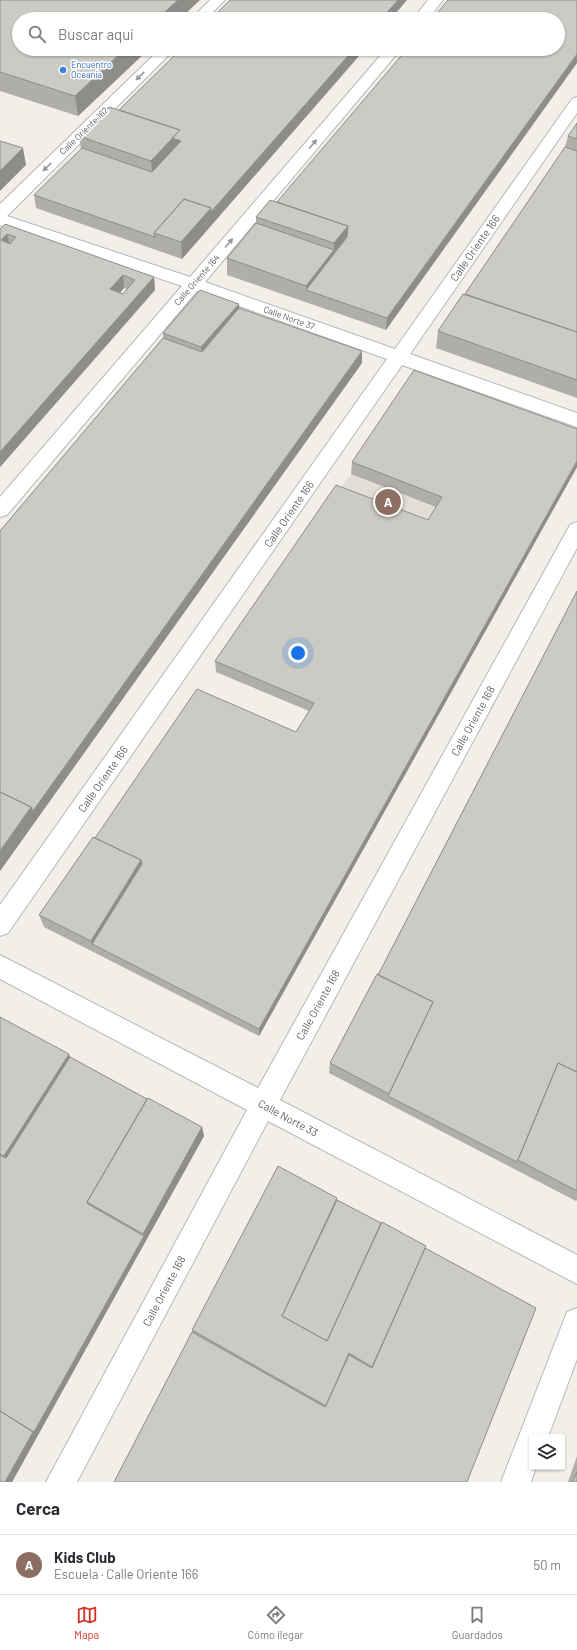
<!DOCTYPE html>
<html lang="es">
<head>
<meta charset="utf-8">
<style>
  :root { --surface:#fff; --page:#f2f2f3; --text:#2b2b33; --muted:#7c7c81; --line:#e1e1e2; --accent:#d93025 }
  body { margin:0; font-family:Barlow,sans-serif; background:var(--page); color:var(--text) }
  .controls { position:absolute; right:12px; bottom:12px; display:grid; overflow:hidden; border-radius:4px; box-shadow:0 1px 3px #0004 }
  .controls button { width:36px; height:36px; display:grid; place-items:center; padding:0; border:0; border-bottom:1px solid var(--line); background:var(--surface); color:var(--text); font:20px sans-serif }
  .you { position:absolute; left:298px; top:653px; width:14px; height:14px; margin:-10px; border:3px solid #fff; border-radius:50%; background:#1a73e8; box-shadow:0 0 0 6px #1a73e833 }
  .badge { display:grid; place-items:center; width:26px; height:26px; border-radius:50%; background:var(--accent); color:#fff; font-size:13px; font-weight:700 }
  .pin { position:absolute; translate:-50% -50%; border:2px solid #fff; box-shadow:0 1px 4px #0006 }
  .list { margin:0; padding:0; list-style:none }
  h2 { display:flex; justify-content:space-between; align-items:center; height:52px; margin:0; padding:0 16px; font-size:17px }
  h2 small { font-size:13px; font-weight:400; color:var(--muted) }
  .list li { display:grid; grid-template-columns:26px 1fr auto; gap:12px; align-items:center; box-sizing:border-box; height:60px; padding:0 16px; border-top:1px solid var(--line) }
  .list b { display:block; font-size:15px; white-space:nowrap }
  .list p { margin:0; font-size:13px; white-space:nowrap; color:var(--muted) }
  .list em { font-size:13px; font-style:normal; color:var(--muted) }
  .icon { flex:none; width:22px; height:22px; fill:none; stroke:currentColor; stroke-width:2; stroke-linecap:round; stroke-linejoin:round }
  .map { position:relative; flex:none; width:577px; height:1482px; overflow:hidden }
  .search { position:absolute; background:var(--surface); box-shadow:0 1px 3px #0004; left:12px; right:12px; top:12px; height:44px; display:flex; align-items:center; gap:10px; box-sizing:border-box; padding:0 14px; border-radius:22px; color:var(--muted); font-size:15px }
  .sheet { height:112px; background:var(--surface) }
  nav { display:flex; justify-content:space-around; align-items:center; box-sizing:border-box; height:56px; border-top:1px solid var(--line); background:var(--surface); font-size:11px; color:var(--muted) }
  nav a { display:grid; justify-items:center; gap:2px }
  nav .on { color:var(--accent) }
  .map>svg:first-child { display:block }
</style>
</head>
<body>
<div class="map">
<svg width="577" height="1482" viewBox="0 0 577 1482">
  <rect width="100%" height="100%" fill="#f1efe8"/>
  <path fill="#e1ded6" d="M351,474L441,508L426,531L335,496Z"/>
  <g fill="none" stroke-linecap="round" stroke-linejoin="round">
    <g stroke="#b5b8bc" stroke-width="2">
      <path id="minor" d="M210,0H225L206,19H191Z
        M428,0H443L428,19H413Z
        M160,49H175L7,216L190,277L386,49H401L205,282L395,349L572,99L577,97V113L410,354L577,413V427L402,365L8,933L0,936V905L387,359L197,291L7,515L0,517V497L182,286L0,225V204Z
        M577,522V548L280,1100L577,1255V1284L268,1121L77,1482H46L247,1110L0,979V955L258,1088L570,525Z
        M577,1308V1359L548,1437H532V1467H536L531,1482H501L567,1312Z"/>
    </g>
    <use href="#minor" fill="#fff" fill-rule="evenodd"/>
  </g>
  <path fill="#afaea9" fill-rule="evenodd" d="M0,0L149,49L78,116L0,91Z
    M181,49H365L182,259L36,208L34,195L81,149L79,136L119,110Z
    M558,49L386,330L227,275V258L256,223V217L277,202Z
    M577,123V398L436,348L438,331L465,294L565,147L568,136Z
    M0,229L154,277L155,290L0,467ZM124,288L127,289L123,294L120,293Z
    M239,304V308L362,363L0,871V531L163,338V333Z
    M577,429V467L259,1036L44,927L39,915L95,838L296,732L309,711L216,672L215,661L428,520L436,507L351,474L352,462Z
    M577,591V1200L576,1201L329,1073L330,1063L378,975Z
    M0,1017L70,1057L147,1099L202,1127L204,1136L12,1482H0Z
    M337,1200L425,1248L467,1482H114L192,1332V1330Z
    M577,1456V1482H568Z"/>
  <path fill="#8f8d8a" d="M178,0H200L180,19H157Z
    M398,0H407L391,19H381Z
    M125,49H149L78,116L75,96Z
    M354,49H365L182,259L181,242L211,208Z
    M577,54V63L386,330L387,318Z
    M180,130L182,153L154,184L151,161Z
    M23,148L26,165L0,191V171Z
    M348,226L347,249L306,290L305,302L306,286L334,250V243Z
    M7,234L10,246L1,240Z
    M123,275L124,288L112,302L110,289Z
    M154,277L155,290L0,467V452Z
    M239,304L240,320L203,364L201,347Z
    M362,351V363L0,871V851Z
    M577,461V467L259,1036V1029Z
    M141,860L144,873L92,944L94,952L91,941Z
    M69,1054L73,1064L10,1164L4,1156Z
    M202,1127L204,1136L12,1482H5L33,1432L144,1236L143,1234Z"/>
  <path fill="#cccac5" stroke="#8f8d8a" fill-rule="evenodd" d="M0,0H178L157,19H19V49H125L75,96L0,72Z
    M230,0H398L381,19H211Z
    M448,0H577V54L387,318L306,290L347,237L348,226L277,202L407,49H558V19H432Z
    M181,49H354L211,212V208L184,199L154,233L155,237L34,195L82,148L152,172L181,141L172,138L180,130L119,110Z
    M109,107L180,130L151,161L79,136Z
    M577,123V139L568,136Z
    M0,141L23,148L0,171Z
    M565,147L577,151V332L465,294Z
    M184,199L211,208L181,242L154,233Z
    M270,200L348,226L334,243L256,217Z
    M256,223L334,250L306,286L227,258Z
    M5,224L154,277L0,452V229ZM7,234L16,237L10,244L1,240ZM123,275L135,280L123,294L110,289Z
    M200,290L239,304L201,347L163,333Z
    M463,294L577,332V380L438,331Z
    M239,308L362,351L33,811L31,807L0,792V531L163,338L202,352Z
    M414,370L577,429V461L259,1029L92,944L142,864L141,860L95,838L197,689L296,732L314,703L215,661L336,485L428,520L442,497L352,462Z
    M577,591V1072L558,1063L517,1162L388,1096L432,1004L433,1002L378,975Z
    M0,792L31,807L0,851Z
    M93,837L141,860L91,941L39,915Z
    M377,974L433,1002L389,1094L330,1063Z
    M0,1017L69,1054L4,1156L0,1154Z
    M70,1057L147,1099L87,1202L88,1204L144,1236L34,1432L0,1411V1155L6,1158Z
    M558,1063L577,1072V1191L518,1160Z
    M148,1098L202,1127L143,1234L87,1202Z
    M278,1166L337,1198L282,1316L327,1341L382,1222L426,1246L372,1367L349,1353L326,1406L192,1330Z
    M337,1200L381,1223L327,1341L282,1316Z
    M425,1248L536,1308L467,1482H114L192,1332L325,1407L349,1355L372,1368Z
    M0,1411L33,1432L5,1482H0Z
    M577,1472V1482H573Z"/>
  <defs><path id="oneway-solid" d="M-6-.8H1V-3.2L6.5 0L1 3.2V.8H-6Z"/></defs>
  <g fill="#979a9d">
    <use href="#oneway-solid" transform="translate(140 76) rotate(136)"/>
    <use href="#oneway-solid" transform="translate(313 144) rotate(-50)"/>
    <use href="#oneway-solid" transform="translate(47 167) rotate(136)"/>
    <use href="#oneway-solid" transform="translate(229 243) rotate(-50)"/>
  </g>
  <circle fill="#3f7fe0" stroke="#fff" stroke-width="1.5" cx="63" cy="70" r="4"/>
  <g text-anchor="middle" stroke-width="3" stroke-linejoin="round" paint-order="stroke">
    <g font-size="9" fill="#366cbe" stroke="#fff" text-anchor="start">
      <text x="71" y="68">Encuentro<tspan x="71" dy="10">Oceanía</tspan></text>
    </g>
    <g font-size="9" fill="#5f6368" stroke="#fff">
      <text transform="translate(84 131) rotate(-44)" y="3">Calle Oriente 162</text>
      <text transform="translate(197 280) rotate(-49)" y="3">Calle Oriente 164</text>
      <text transform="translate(289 318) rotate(20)" y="3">Calle Norte 37</text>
    </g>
    <g font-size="11" fill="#5f6368" stroke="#fff">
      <text transform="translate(475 248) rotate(-55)" y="4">Calle Oriente 166</text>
      <text transform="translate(289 514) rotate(-55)" y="4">Calle Oriente 166</text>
      <text transform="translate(473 721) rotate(-61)" y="4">Calle Oriente 168</text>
      <text transform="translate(103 779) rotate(-55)" y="4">Calle Oriente 166</text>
      <text transform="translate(318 1005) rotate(-61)" y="4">Calle Oriente 168</text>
      <text transform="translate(288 1118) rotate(28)" y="4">Calle Norte 33</text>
      <text transform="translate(164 1291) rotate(-62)" y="4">Calle Oriente 168</text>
    </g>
  </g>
</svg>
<div class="controls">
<button><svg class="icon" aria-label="layers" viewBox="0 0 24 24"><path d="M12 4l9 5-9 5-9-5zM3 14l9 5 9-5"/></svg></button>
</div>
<div class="you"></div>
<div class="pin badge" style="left:388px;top:502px;background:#8d6e63">A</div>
<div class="search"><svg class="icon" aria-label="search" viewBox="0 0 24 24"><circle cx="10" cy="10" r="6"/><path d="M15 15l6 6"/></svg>Buscar aquí</div>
</div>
<section class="sheet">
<h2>Cerca<small></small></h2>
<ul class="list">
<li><span class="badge" style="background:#8d6e63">A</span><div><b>Kids Club</b><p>Escuela · Calle Oriente 166</p></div><em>50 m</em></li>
</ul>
</section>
<nav>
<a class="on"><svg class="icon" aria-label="map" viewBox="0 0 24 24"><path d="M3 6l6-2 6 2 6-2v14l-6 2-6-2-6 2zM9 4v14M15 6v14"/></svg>Mapa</a>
<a><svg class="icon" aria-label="directions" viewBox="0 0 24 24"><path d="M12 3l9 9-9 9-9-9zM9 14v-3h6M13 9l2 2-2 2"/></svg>Cómo llegar</a>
<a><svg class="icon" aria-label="saved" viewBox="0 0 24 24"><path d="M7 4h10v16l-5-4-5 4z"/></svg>Guardados</a>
</nav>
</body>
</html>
